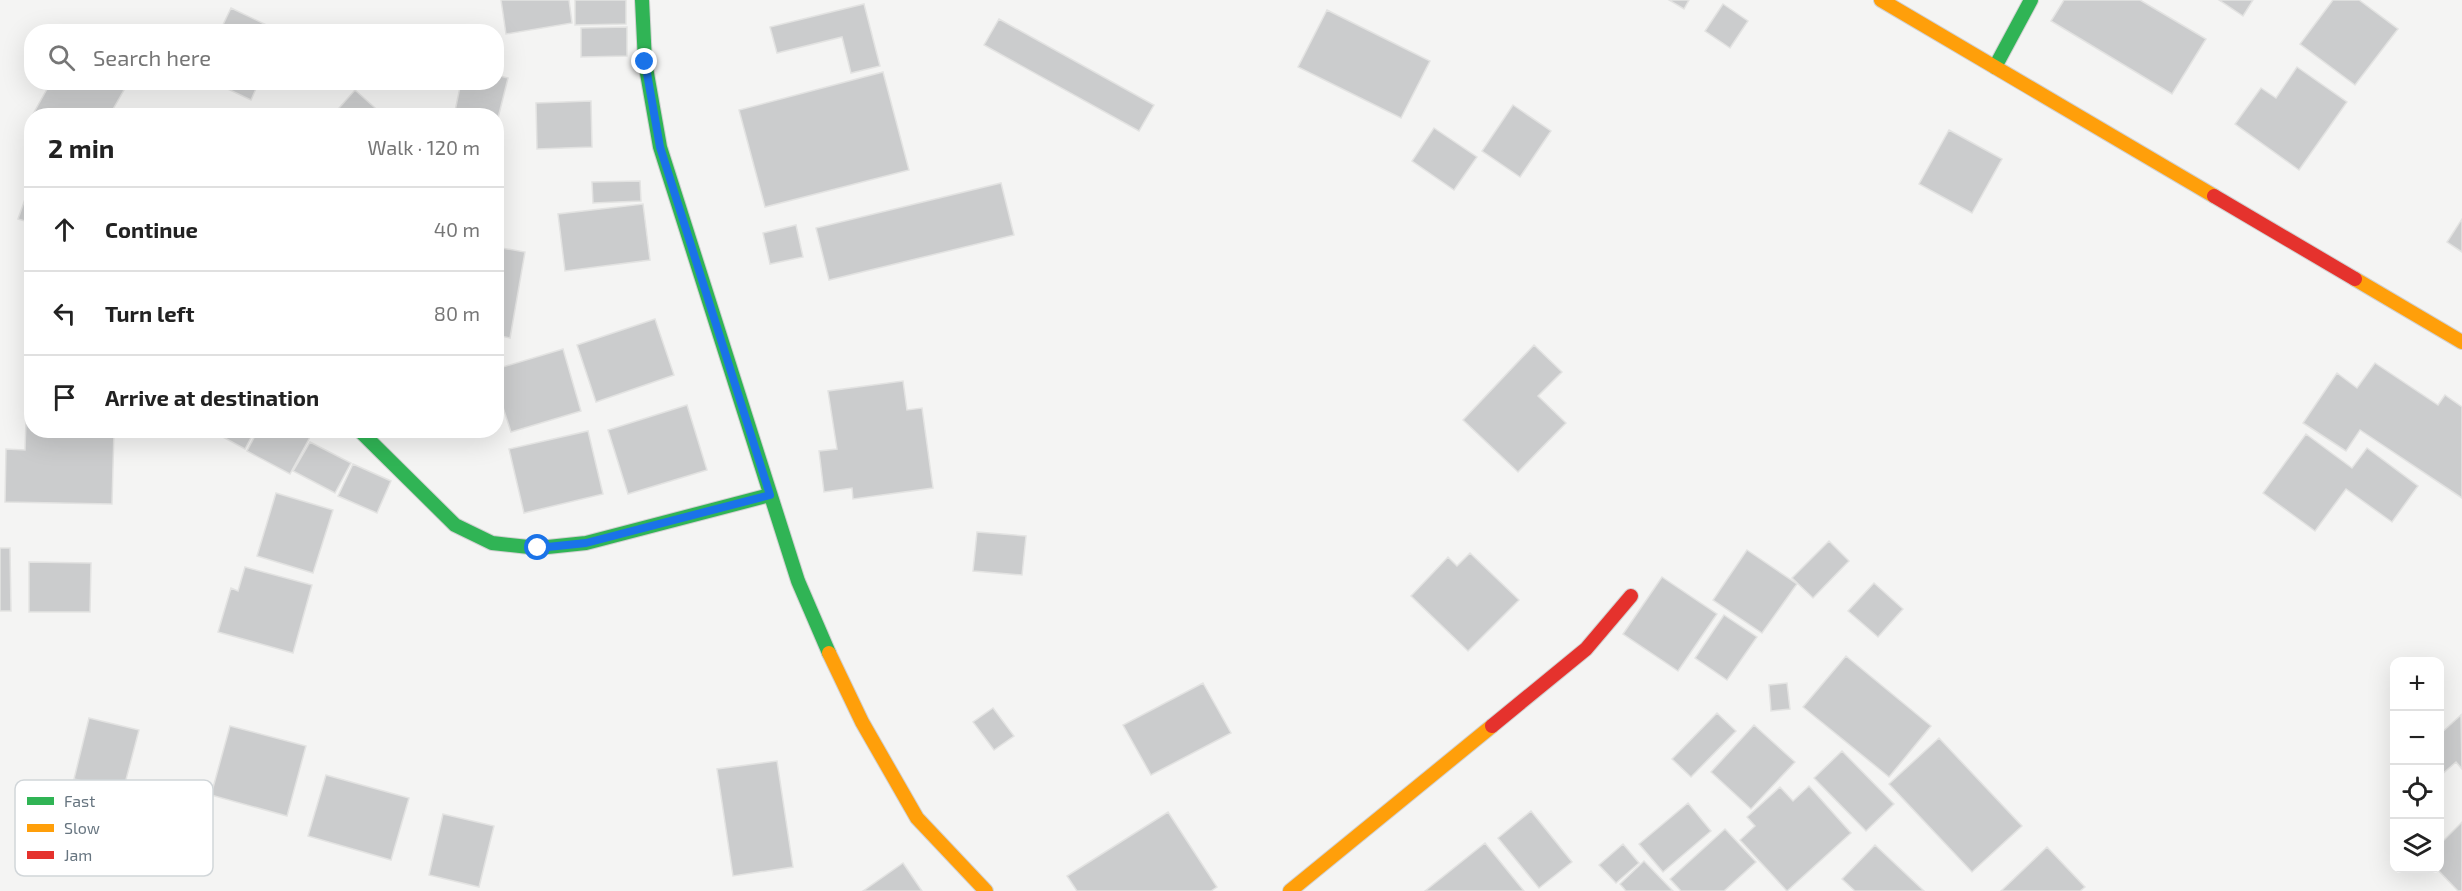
<!DOCTYPE html>
<html lang="en">
<head>
<meta charset="utf-8">
<style>
  :root { --surface:#fff; --page:#f6f6f6; --text:#222; --muted:#767676; --line:#e0e0e0 }
  body { margin:0; font-family:"Exo 2",sans-serif; background:var(--page); color:var(--text) }
  .controls { position:absolute; right:18px; bottom:18px; display:grid; overflow:hidden; border-radius:12px; box-shadow:0 6px 24px #0002 }
  .controls button { width:54px; height:54px; display:grid; place-items:center; padding:0; border:0; border-bottom:2px solid var(--line); background:var(--surface); color:var(--text); font:30px sans-serif }
  .stop { position:absolute; width:18px; height:18px; margin:-14px; border:4px solid #1a73e8; border-radius:50%; background:#fff }
  .stop.end { background:#1a73e8; border-color:#fff; box-shadow:0 2px 6px #0008 }
  .list { margin:0; padding:0; list-style:none }
  h2 { display:flex; justify-content:space-between; align-items:center; height:78px; margin:0; padding:0 24px; font-size:26px }
  h2 small { font-size:20px; font-weight:400; color:var(--muted) }
  .list li { display:grid; grid-template-columns:39px 1fr auto; gap:18px; align-items:center; box-sizing:border-box; height:84px; padding:0 24px; border-top:2px solid var(--line) }
  .list b { display:block; font-size:22px; white-space:nowrap }
  .list em { font-size:20px; font-style:normal; color:var(--muted) }
  .icon { flex:none; width:33px; height:33px; fill:none; stroke:currentColor; stroke-width:2; stroke-linecap:round; stroke-linejoin:round }
  .map { position:relative; flex:none; width:2462px; height:891px; overflow:hidden }
  .search { position:absolute; background:var(--surface); box-shadow:0 6px 24px #0002; left:24px; top:24px; width:480px; height:66px; display:flex; align-items:center; gap:15px; box-sizing:border-box; padding:0 21px; border-radius:24px; color:var(--muted); font-size:22px }
  .panel { position:absolute; background:var(--surface); box-shadow:0 6px 24px #0002; left:24px; top:108px; width:480px; height:330px; border-radius:24px }
  .map>svg:first-child { display:block }
</style>
</head>
<body>
<div class="map">
<svg width="2462" height="891" viewBox="0 0 2462 891">
  <rect width="100%" height="100%" fill="#f4f4f3"/>
  <path fill="#cbcccd" stroke="#e3e3e2" stroke-width="1.5" d="M501,0H569L572,23L506,34Z
    M575,0H626V24L575,25Z
    M1669,0H1689L1684,9Z
    M2064,0H2140L2206,39L2172,94L2051,21Z
    M2219,0H2253L2243,16Z
    M2333,0H2359L2398,29L2355,85L2300,44Z
    M864,4L880,66L851,73L842,37L777,53L770,27Z
    M1723,4L1748,21L1730,48L1705,31Z
    M231,8L281,32H208L211,27L220,31Z
    M1327,10L1430,61L1401,118L1298,67Z
    M999,19L1154,105L1139,131L984,45Z
    M627,27V56L581,57V28Z
    M2297,67L2347,102L2299,170L2235,124L2261,88L2276,98Z
    M883,72L909,170L765,207L739,110Z
    M496,75L508,78L496,126V116H454L461,82H496Z
    M51,82H111L124,90L109,116H32Z
    M213,82H259L251,100Z
    M355,90L384,116H332Z
    M591,101L592,147L537,149L536,103Z
    M1513,105L1551,131L1520,177L1482,151Z
    M1434,128L1477,157L1454,190L1412,161Z
    M1949,130L2002,159L1972,213L1919,184Z
    M32,179V223L18,219Z
    M640,181L641,201L593,203L592,182Z
    M1001,183L1014,235L829,280L816,228Z
    M643,204L650,260L565,271L558,214Z
    M2462,219V252L2447,242Z
    M796,225L803,257L770,264L763,233Z
    M496,247L525,252L510,338L496,335Z
    M655,319L674,375L596,402L577,345Z
    M1534,345L1562,372L1538,396L1566,423L1518,472L1463,420Z
    M563,349L581,411L511,432L496,386V369Z
    M2375,363L2438,405L2445,395L2462,407V498L2360,430L2346,451L2303,423L2337,373L2357,388Z
    M903,381L907,410L922,408L933,488L853,499L852,488L824,492L819,451L837,449L828,391Z
    M687,405L707,470L628,494L608,430Z
    M26,421H32V430H114L112,504L5,502L6,449L25,450Z
    M210,430H255L245,449Z
    M258,430H298L310,437L290,474L247,451Z
    M588,431L603,494L524,513L509,449Z
    M2306,434L2352,468L2367,448L2418,486L2392,522L2346,489L2315,531L2263,493Z
    M310,442L351,463L335,493L293,471Z
    M353,464L391,481L377,513L338,496Z
    M276,493L333,510L313,573L257,556Z
    M977,532L1026,536L1022,575L973,571Z
    M1829,541L1849,561L1813,598L1792,578Z
    M0,548H10L11,611H0Z
    M1747,550L1797,584L1762,633L1713,600Z
    M1470,553L1519,600L1468,651L1411,596L1448,557L1457,566Z
    M29,562L91,563L90,612H29Z
    M245,567L312,585L293,653L218,632L231,588L238,591Z
    M1662,577L1717,614L1678,671L1623,634Z
    M1874,583L1903,609L1878,637L1848,611Z
    M1724,615L1757,637L1727,680L1695,658Z
    M1846,656L1931,726L1889,777L1803,707Z
    M1203,683L1231,733L1151,775L1123,725Z
    M1787,683L1790,709L1771,711L1769,685Z
    M993,708L1014,736L994,750L973,722Z
    M1717,713L1736,731L1691,777L1672,759Z
    M2461,715L2462,769L2456,762L2440,776V734Z
    M89,718L139,730L123,791L74,779Z
    M1754,725L1795,762L1751,809L1711,772Z
    M230,726L306,746L287,816L211,795Z
    M1939,738L2022,826L1972,872L1889,784Z
    M1842,751L1894,804L1866,831L1814,778Z
    M777,761L793,867L733,876L717,769Z
    M326,775L409,798L391,860L308,836Z
    M1809,786L1851,833L1787,891L1740,840L1755,826L1747,817L1780,787L1793,801Z
    M1688,803L1711,831L1663,872L1639,844Z
    M1531,811L1572,862L1539,888L1498,838Z
    M1168,812L1217,887L1211,891H1077L1067,876Z
    M443,814L494,826L479,887L429,875Z
    M2462,822V891H2458L2436,868H2440V844Z
    M1725,829L1756,862L1724,891H1681L1670,879Z
    M1485,843L1524,891H1425Z
    M1623,844L1639,863L1616,883L1599,865Z
    M1875,845L1924,891H1855L1842,879Z
    M2047,847L2085,887L2080,891H2001Z
    M1644,861L1673,891H1626L1620,884Z
    M903,863L922,891H863Z"/>
  <g fill="none" stroke-linecap="round" stroke-linejoin="round">
    <g stroke="#d1d1d1" stroke-width="16">
      <path id="fast" d="M642,0L645,62L660,147L798,581L829,653
        M1995,67L2031,0
        M359,430L455,525L492,543L538,548L586,543L770,495"/>
    </g>
    <g stroke="#d1d1d1" stroke-width="16">
      <path id="slow" d="M1881,0L2214,196
        M2355,279L2462,342
        M829,653L862,722L917,818L986,891
        M1290,891L1492,726"/>
    </g>
    <g stroke="#d1d1d1" stroke-width="16">
      <path id="jam" d="M2214,196L2355,279
        M1492,726L1586,649L1631,596"/>
    </g>
    <use href="#fast" stroke="#30b455" stroke-width="14"/>
    <use href="#slow" stroke="#ff9f0a" stroke-width="14"/>
    <use href="#jam" stroke="#e5322d" stroke-width="14"/>
  </g>
  <g fill="none" stroke-linecap="round" stroke-linejoin="round">
    <path stroke="#1a73e8" stroke-width="8" d="M538,548L586,543L770,495L660,147L645,62"/>
  </g>
  <rect x="15" y="780" width="198" height="96" rx="9" fill="#fff" stroke="#d1d6d9" stroke-width="1.5"/>
  <rect x="27" y="797" width="27" height="8" fill="#30b455"/>
  <rect x="27" y="824" width="27" height="8" fill="#ff9f0a"/>
  <rect x="27" y="851" width="27" height="8" fill="#e5322d"/>
  <g font-size="16" fill="#677580">
    <text x="64" y="807">Fast</text>
    <text x="64" y="834">Slow</text>
    <text x="64" y="861">Jam</text>
  </g>
</svg>
<div class="controls">
<button>+</button>
<button>−</button>
<button><svg class="icon" aria-label="locate" viewBox="0 0 24 24"><circle cx="12" cy="12" r="6"/><path d="M12 2v4M12 18v4M2 12h4M18 12h4"/></svg></button>
<button><svg class="icon" aria-label="layers" viewBox="0 0 24 24"><path d="M12 4l9 5-9 5-9-5zM3 14l9 5 9-5"/></svg></button>
</div>
<div class="stop" style="left:538px;top:548px"></div>
<div class="stop end" style="left:645px;top:62px"></div>
<div class="search"><svg class="icon" aria-label="search" viewBox="0 0 24 24"><circle cx="10" cy="10" r="6"/><path d="M15 15l6 6"/></svg>Search here</div>
<section class="panel">
<h2>2 min<small>Walk · 120 m</small></h2>
<ul class="list">
<li><svg class="icon" aria-label="ahead" viewBox="0 0 24 24"><path d="M12 20V5M6 11l6-6 6 6"/></svg><div><b>Continue</b></div><em>40 m</em></li>
<li><svg class="icon" aria-label="left" viewBox="0 0 24 24"><path d="M17 20v-9H6M10 6l-5 5 5 5"/></svg><div><b>Turn left</b></div><em>80 m</em></li>
<li><svg class="icon" aria-label="arrive" viewBox="0 0 24 24"><path d="M6 21V4h12l-3 4 3 4H6"/></svg><div><b>Arrive at destination</b></div></li>
</ul>
</section>
</div>
</body>
</html>
